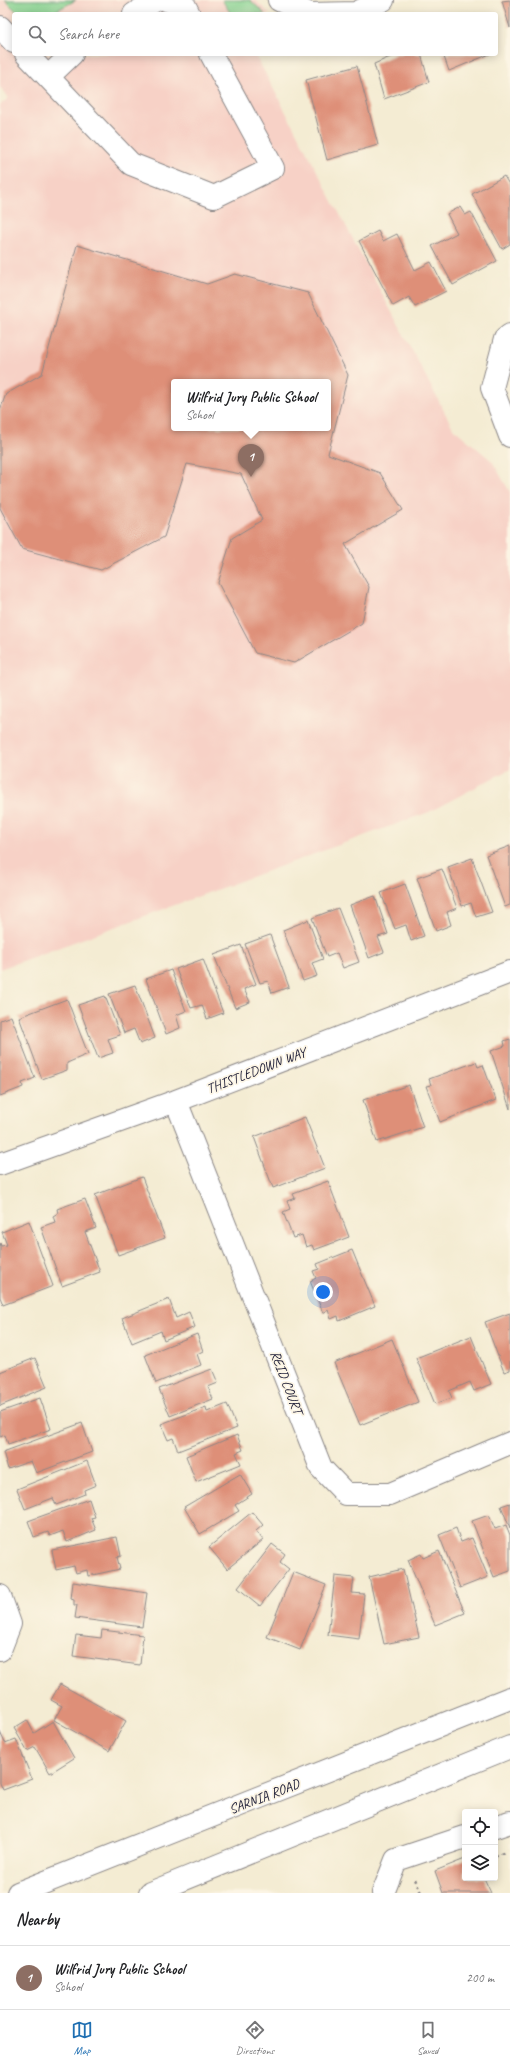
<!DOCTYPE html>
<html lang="en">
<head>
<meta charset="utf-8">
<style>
  :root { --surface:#fff; --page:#f2f2f2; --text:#202124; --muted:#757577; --line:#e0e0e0; --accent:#1f6fb2 }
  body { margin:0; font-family:Caveat,sans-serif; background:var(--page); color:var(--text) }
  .controls { position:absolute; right:12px; bottom:12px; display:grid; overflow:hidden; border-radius:4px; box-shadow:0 2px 10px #0003 }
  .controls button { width:36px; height:36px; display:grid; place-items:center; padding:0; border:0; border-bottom:1px solid var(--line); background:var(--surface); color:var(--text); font:20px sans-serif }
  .you { position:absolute; left:323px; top:1292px; width:14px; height:14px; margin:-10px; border:3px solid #fff; border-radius:50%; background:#1a73e8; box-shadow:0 0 0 6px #1a73e833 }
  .badge { display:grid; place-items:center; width:26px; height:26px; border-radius:50%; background:var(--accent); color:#fff; font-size:13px; font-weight:700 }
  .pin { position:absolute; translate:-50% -33px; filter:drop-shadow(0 1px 2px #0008) }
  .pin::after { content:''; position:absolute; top:21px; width:14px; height:12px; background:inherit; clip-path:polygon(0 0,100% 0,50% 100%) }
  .popup { position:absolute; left:171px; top:379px; width:160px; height:52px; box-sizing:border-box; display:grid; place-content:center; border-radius:4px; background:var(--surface); filter:drop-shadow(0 1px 3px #0005); font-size:13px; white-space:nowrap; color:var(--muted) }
  .popup b { font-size:15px; color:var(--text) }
  .popup::after { content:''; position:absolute; left:50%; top:100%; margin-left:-8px; border:8px solid transparent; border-top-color:var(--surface) }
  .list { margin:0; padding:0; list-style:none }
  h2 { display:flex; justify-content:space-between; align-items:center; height:52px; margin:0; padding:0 16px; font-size:17px }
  h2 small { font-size:13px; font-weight:400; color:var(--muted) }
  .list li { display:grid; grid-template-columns:26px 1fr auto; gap:12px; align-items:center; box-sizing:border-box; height:64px; padding:0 16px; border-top:1px solid var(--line) }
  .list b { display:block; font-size:15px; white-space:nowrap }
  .list p { margin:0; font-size:13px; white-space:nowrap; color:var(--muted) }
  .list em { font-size:13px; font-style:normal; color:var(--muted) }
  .icon { flex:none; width:22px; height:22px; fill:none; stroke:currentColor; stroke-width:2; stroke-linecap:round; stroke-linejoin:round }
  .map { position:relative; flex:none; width:510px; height:1893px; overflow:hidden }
  .search { position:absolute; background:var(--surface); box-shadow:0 2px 10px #0003; left:12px; right:12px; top:12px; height:44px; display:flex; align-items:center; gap:10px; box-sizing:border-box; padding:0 14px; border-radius:4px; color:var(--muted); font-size:15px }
  .sheet { height:116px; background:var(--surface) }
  nav { display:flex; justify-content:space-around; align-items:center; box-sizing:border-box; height:56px; border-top:1px solid var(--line); background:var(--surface); font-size:11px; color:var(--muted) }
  nav a { display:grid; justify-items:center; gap:2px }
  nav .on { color:var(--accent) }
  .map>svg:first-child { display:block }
</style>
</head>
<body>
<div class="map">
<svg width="510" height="1893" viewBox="0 0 510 1893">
  <rect width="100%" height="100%" fill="#fcf5e5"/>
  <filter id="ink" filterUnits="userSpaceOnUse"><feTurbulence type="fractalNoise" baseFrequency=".025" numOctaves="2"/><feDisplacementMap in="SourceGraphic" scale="8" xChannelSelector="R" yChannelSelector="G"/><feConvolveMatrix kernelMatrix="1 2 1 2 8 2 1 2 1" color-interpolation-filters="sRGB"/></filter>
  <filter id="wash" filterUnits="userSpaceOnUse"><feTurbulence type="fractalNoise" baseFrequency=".012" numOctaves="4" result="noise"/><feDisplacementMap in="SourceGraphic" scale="16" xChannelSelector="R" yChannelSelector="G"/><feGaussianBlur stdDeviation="0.9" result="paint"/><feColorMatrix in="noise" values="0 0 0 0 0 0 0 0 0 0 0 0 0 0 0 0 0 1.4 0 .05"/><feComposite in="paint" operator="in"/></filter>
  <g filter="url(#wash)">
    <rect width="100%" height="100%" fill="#f4ecd3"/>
    <path fill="#f7d1c6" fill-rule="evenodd" d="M0,0H255L270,14H14V54H255L453,428L492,461L510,492V769L429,812L0,969V105L9,98L0,87ZM174,382H328V428H174Z"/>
    <path fill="#86d290" stroke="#547a66" d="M5,0H76L50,14H19Z
      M222,0H250L265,14H231Z"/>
    <g id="blocks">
      <path fill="#de8f78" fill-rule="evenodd" d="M510,0V28L502,1Z
        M397,54H421L429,82L384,99L374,64Z
        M443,54H490L449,71Z
        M357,66L378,145L327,160L306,80Z
        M504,176L510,186V244L502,249L472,194Z
        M460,207L465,215L471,212L497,261L453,285L432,246L457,233L447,214Z
        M378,231L383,241L397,234L415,270L431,262L446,291L415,307L409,297L393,306L359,241Z
        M77,245L207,284L235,274L308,293L348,375L328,454L380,473L403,510L345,544L369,587L362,623L294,663L255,653L218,583L232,538L262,520L241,474L187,464L164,537L101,570L22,549L0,508V410L6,394L42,374ZM174,382H328V428H174Z
        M510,846V905L505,907L486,855Z
        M472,858L492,912L476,917L471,903L462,906L448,867Z
        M442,869L457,908L447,912L451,925L436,931L417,878Z
        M405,884L424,936L411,941L406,925L395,929L381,893Z
        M375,896L388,934L378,937L384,952L369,958L350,905Z
        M338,908L359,962L343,968L337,953L327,957L312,918Z
        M308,920L323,959L312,963L317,976L303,981L283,930Z
        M270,935L289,987L272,993L268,981L260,983L245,944Z
        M241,945L256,984L244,989L250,1002L235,1008L214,955Z
        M203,959L223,1013L207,1019L202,1005L191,1008L176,969Z
        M171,970L186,1011L176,1015L180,1028L166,1034L146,979Z
        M135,985L155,1038L140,1044L134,1029L124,1033L109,994Z
        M105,996L120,1035L108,1039L113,1053L98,1058L78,1005Z
        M67,999L88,1054L67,1063V1070L42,1079L19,1017Z
        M11,1016L35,1078L22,1083L23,1087L0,1096V1020Z
        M510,1039V1109L491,1051L505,1046L504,1041Z
        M476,1062L478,1067L483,1065L496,1100L440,1122L426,1086L431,1085L429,1079Z
        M409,1085L423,1127L377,1142L363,1100Z
        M305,1117L325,1168L273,1188L254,1137Z
        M142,1177L165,1238L118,1255L95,1195Z
        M328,1181L349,1237L314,1250L312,1245L306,1247L302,1235L293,1238L283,1212L290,1209L287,1201L295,1198L293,1194Z
        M85,1199L96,1228L85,1232L100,1272L62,1286L41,1227L55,1222L53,1216L58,1213L57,1209Z
        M29,1221L53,1286L3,1305L0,1297V1243L1,1246L7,1245L2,1232Z
        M352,1250L375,1306L339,1321L338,1316L331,1319L328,1310L323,1313L310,1281L316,1278L313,1271L319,1269L317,1264Z
        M169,1299L176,1318L189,1312L195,1327L164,1340L161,1331L132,1343L122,1318Z
        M510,1313V1370L504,1372L485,1322Z
        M197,1334L203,1351L197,1354L201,1365L156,1383L145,1355Z
        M471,1336L491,1384L474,1391L470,1382L449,1391L452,1398L435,1404L416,1358Z
        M392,1339L418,1402L360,1425L334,1363Z
        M35,1358L47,1387L0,1406V1372Z
        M212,1369L218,1383L208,1387L213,1399L170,1416L159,1389Z
        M40,1398L51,1429L8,1444L5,1435L0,1437V1412Z
        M227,1404L237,1428L178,1451L173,1438L168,1440L161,1424L206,1407L207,1412Z
        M82,1423L92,1452L36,1473L31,1461L8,1469L3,1452Z
        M237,1435L243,1450L236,1453L241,1464L196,1482L186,1456Z
        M87,1461L96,1485L84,1490L85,1494L56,1505L53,1498L25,1509L17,1489Z
        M240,1474L252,1494L235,1505L239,1511L200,1534L184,1507Z
        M89,1499L95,1517L91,1518L96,1530L67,1542L63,1531L50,1536L48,1532L34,1537L28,1521Z
        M510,1503V1528L501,1506Z
        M252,1512L263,1525L256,1531L263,1540L227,1569L209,1547Z
        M489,1515L495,1529L506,1525L510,1535V1571L494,1577L472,1521Z
        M456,1528L461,1542L472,1538L488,1577L460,1588L439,1535Z
        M117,1537L121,1556L117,1557L120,1569L88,1576L87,1570L76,1573L74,1566L56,1570L52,1550Z
        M272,1544L285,1554L280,1562L289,1569L260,1606L238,1588Z
        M439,1551L465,1613L435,1625L408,1560L421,1554L423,1558Z
        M403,1569L419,1637L384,1644L369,1577Z
        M293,1572L326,1585L300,1650L267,1637Z
        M335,1576L354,1578L352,1593L364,1594L359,1639L328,1635Z
        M73,1582L147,1593L142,1627L75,1618L77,1605H74V1600L71,1599Z
        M102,1630L143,1635L140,1665L73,1656L76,1635L101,1638Z
        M60,1684L126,1721L109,1751L54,1720L62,1706L51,1700Z
        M27,1720L34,1733L53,1721L74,1758L50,1773L35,1747L27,1751L14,1728Z
        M0,1732L5,1743L16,1739L32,1779L3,1790L0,1783Z
        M465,1859V1878H484L491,1893H443L435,1871Z"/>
    </g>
  </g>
  <g filter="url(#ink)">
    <use href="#blocks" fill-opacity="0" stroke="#8b8787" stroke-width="1"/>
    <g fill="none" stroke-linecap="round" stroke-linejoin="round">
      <g stroke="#8b8787" stroke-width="24">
        <path id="minor" d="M166,0L185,6L189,14
          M279,0L310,14L356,13L383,0
          M134,14L156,0
          M0,27L14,42
          M26,54L131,164L214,197L273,168L211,54
          M48,77L72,54
          M510,335L505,339L492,388L510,436
          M176,1101L321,1468L346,1494H390L510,1443
          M0,1164L176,1101L510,972
          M0,1596L10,1624L0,1650
          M495,1827L510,1822
          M383,1893L396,1860L465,1837"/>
      </g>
      <g stroke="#8b8787" stroke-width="24">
        <path id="major" d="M18,1893L510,1698
          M150,1893L510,1747"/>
      </g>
      <path stroke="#8b8787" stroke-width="2.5" stroke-dasharray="3 3" stroke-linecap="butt" d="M495,1856L506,1852
        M415,1879L421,1893"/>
      <use href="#minor" stroke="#fff" stroke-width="22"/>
      <use href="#major" stroke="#fff" stroke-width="22"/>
    </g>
  </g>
  <g text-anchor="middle" stroke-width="3.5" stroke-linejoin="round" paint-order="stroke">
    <g font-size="14" fill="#22223b" stroke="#fcf5e5">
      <text transform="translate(256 1070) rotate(-21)" y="5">THISTLEDOWN WAY</text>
      <text transform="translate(287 1382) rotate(69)" y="5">REID COURT</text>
      <text transform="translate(264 1796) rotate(-21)" y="5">SARNIA ROAD</text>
    </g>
  </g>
</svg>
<div class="controls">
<button><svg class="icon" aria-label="locate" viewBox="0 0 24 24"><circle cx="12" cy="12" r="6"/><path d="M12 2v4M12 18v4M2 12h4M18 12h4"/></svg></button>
<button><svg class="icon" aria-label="layers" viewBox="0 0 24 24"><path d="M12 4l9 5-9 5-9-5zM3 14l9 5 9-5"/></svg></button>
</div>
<div class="you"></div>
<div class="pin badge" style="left:251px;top:477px;background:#8d6e63">1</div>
<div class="popup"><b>Wilfrid Jury Public School</b>School</div>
<div class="search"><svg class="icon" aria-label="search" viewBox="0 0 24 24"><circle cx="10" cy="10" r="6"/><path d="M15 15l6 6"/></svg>Search here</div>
</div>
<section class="sheet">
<h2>Nearby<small></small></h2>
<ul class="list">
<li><span class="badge" style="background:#8d6e63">1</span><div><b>Wilfrid Jury Public School</b><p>School</p></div><em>200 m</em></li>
</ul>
</section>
<nav>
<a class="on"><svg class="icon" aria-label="map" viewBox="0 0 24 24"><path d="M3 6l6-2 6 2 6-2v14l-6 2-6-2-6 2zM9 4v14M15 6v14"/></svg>Map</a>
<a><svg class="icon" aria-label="directions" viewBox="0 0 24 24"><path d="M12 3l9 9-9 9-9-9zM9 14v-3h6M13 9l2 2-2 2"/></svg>Directions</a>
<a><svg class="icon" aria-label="saved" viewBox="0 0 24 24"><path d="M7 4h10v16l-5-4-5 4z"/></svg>Saved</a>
</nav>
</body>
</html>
